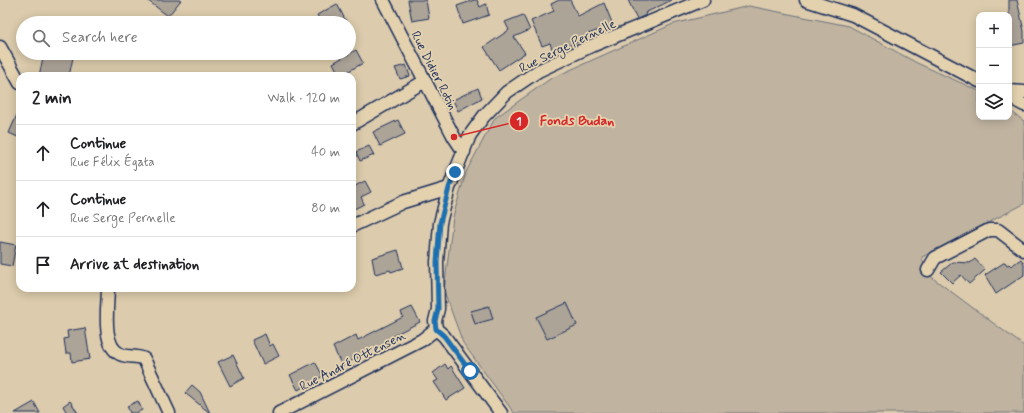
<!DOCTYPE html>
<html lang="en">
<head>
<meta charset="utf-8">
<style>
  :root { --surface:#fff; --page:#f2f2f2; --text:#202124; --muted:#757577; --line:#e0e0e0 }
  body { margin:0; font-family:Mynerve,sans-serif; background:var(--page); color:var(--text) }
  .controls { position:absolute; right:12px; top:12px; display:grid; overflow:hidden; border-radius:8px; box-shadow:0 2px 10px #0003 }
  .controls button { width:36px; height:36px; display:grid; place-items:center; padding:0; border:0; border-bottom:1px solid var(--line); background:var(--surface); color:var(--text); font:20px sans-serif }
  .stop { position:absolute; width:12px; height:12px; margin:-9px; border:3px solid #1f6fb2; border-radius:50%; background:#fff }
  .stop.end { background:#1f6fb2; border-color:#fff; box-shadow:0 1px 4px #0008 }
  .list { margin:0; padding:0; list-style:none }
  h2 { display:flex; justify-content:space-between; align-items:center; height:52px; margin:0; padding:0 16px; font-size:17px }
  h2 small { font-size:13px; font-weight:400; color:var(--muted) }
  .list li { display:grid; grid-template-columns:26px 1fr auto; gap:12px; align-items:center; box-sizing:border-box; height:56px; padding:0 16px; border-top:1px solid var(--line) }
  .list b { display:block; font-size:15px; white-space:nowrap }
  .list p { margin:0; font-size:13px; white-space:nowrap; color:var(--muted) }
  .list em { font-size:13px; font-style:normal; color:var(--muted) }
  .icon { flex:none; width:22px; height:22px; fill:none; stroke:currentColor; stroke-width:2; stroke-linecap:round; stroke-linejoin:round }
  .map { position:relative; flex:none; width:1024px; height:413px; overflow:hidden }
  .search { position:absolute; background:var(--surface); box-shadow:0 2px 10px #0003; left:16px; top:16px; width:340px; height:44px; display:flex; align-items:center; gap:10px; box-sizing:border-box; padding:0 14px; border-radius:22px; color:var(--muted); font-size:15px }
  .panel { position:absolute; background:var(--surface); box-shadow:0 2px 10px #0003; left:16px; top:72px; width:340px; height:220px; border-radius:12px }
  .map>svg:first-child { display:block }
</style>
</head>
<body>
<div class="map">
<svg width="1024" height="413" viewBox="0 0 1024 413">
  <rect width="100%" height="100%" fill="#dccbac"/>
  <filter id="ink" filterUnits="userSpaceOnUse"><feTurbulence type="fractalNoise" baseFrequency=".025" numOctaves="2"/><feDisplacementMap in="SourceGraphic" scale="8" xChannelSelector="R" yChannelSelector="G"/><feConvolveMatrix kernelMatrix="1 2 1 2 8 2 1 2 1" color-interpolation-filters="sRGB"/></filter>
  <g filter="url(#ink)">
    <path fill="#c0b4a0" stroke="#6e727f" d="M749,6L849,26L917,63L979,91V117H1009V110L1024,121V204L922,257L926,273L1024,346V413H514L463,343L444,291L453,217L466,172L495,118L550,79L673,24Z"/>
    <path fill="#ada498" stroke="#1b2f5e" d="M147,0H181L168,16Z
      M408,0H426L429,18L412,21Z
      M474,0H477L480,7L486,4L489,15L463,24L457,6Z
      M559,0H570L578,16L604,3L613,25L588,34L590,37L553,52L550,43L542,46L531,21L554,11L551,4Z
      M628,0H672L645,13L646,15L637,19Z
      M1009,0H1017L1024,31V43L1009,46Z
      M337,4L347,23H322L317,15Z
      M523,15L530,30L514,37L525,53L499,70L484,47L509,30L505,22Z
      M356,50L363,63L340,76L333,63Z
      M44,53H74L69,76H39Z
      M406,65L410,76L400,79L395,68Z
      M478,88L482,98L458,111L453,100Z
      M20,108V138L9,133Z
      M398,120L405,134L380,146L373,132Z
      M369,146L374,155L360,161L356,152Z
      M352,180L355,186L365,181L371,192L361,197L364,204L352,210Z
      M0,242L16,245L12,266L0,264Z
      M398,250L403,268L391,272L390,270L375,274L372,258Z
      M975,259L985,270L969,284L961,275L952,283L941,272L953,262L970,263Z
      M1021,259L1024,264V275L996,294L985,275L1005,262L1007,265L1009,264L1011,266Z
      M567,303L577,325L547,339L536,317Z
      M489,306L493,319L475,324L471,311Z
      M412,307L420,322L394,335L395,338L342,366L333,347L356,335L358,340L403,317L401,312Z
      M85,328L90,359L72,362L71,353H66L64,339L68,338L67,331Z
      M265,334L270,346L273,344L279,356L263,364L252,340Z
      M233,355L244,378L230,386L218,362Z
      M315,362L323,376L298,390L290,375Z
      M445,364L448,369L451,366L465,388L446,400L434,382L438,380L433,373Z
      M192,385L200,392L210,413L185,393Z
      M70,401L78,413H67L63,406Z
      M138,401L142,410L136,413H130L127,406Z
      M34,402L40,413H15Z"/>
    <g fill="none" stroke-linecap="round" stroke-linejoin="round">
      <g stroke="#1b2f5e" stroke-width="15">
        <path id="street" d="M383,0L454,137L464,152
          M806,0L853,15L979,81
          M0,47L20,83
          M1009,91L1024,92
          M1009,97L1024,105
          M352,124L425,81
          M352,226L403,202L449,188
          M928,270L935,258L989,230H998L1024,250
          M108,288C108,306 101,345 120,354C128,358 137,355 144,359L169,413
          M279,413L422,340L436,329
          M501,413L444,336L436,329L435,321L438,309L437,262L440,223L449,188L470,135L484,116L507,92L538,71L589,47L703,0"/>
      </g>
      <use href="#street" stroke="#e4d2af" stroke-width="12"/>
    </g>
  </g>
  <g fill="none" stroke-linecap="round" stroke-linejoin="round" filter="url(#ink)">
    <path stroke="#1f6fb2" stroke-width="5" d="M455,172L449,188L440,223L437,262L438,309L435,321L436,329L444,336L470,371"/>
  </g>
  <g text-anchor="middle" stroke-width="3.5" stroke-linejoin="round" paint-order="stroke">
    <g font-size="13" fill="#1b2f5e" stroke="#e4d2af">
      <text transform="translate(567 45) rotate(-26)" y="5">Rue Serge Pernelle</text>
      <text transform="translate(435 70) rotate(63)" y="5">Rue Didier Rotin</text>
      <text transform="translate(352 360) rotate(-27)" y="5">Rue André Ottensen</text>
    </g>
  </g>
  <path fill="none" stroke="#d62828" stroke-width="1.5" d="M454 137L519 121"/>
  <g fill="#d62828" stroke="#e4d2af" stroke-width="1.5">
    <circle cx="454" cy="137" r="4"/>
    <circle cx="519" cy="121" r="10"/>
  </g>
  <g font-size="12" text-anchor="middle" font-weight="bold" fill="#fff">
    <text x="519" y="125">1</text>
  </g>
  <g font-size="14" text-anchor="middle" font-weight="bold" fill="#d62828" stroke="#e4d2af" stroke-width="3.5" stroke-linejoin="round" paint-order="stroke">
    <text x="577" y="125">Fonds Budan</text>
  </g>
</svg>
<div class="controls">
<button>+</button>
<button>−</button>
<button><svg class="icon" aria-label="layers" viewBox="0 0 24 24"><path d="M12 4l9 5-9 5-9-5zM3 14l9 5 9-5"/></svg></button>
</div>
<div class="stop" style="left:470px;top:371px"></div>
<div class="stop end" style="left:455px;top:172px"></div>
<div class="search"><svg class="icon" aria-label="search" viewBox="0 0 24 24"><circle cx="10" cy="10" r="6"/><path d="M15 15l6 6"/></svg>Search here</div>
<section class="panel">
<h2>2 min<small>Walk · 120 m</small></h2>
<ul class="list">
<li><svg class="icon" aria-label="ahead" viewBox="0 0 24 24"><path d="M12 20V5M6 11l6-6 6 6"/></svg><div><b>Continue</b><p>Rue Félix Égata</p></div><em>40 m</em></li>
<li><svg class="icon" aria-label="ahead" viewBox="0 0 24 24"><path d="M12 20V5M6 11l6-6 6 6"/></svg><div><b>Continue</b><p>Rue Serge Pernelle</p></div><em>80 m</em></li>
<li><svg class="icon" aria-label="arrive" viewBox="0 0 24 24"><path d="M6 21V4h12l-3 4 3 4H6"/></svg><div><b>Arrive at destination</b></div></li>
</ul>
</section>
</div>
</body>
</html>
